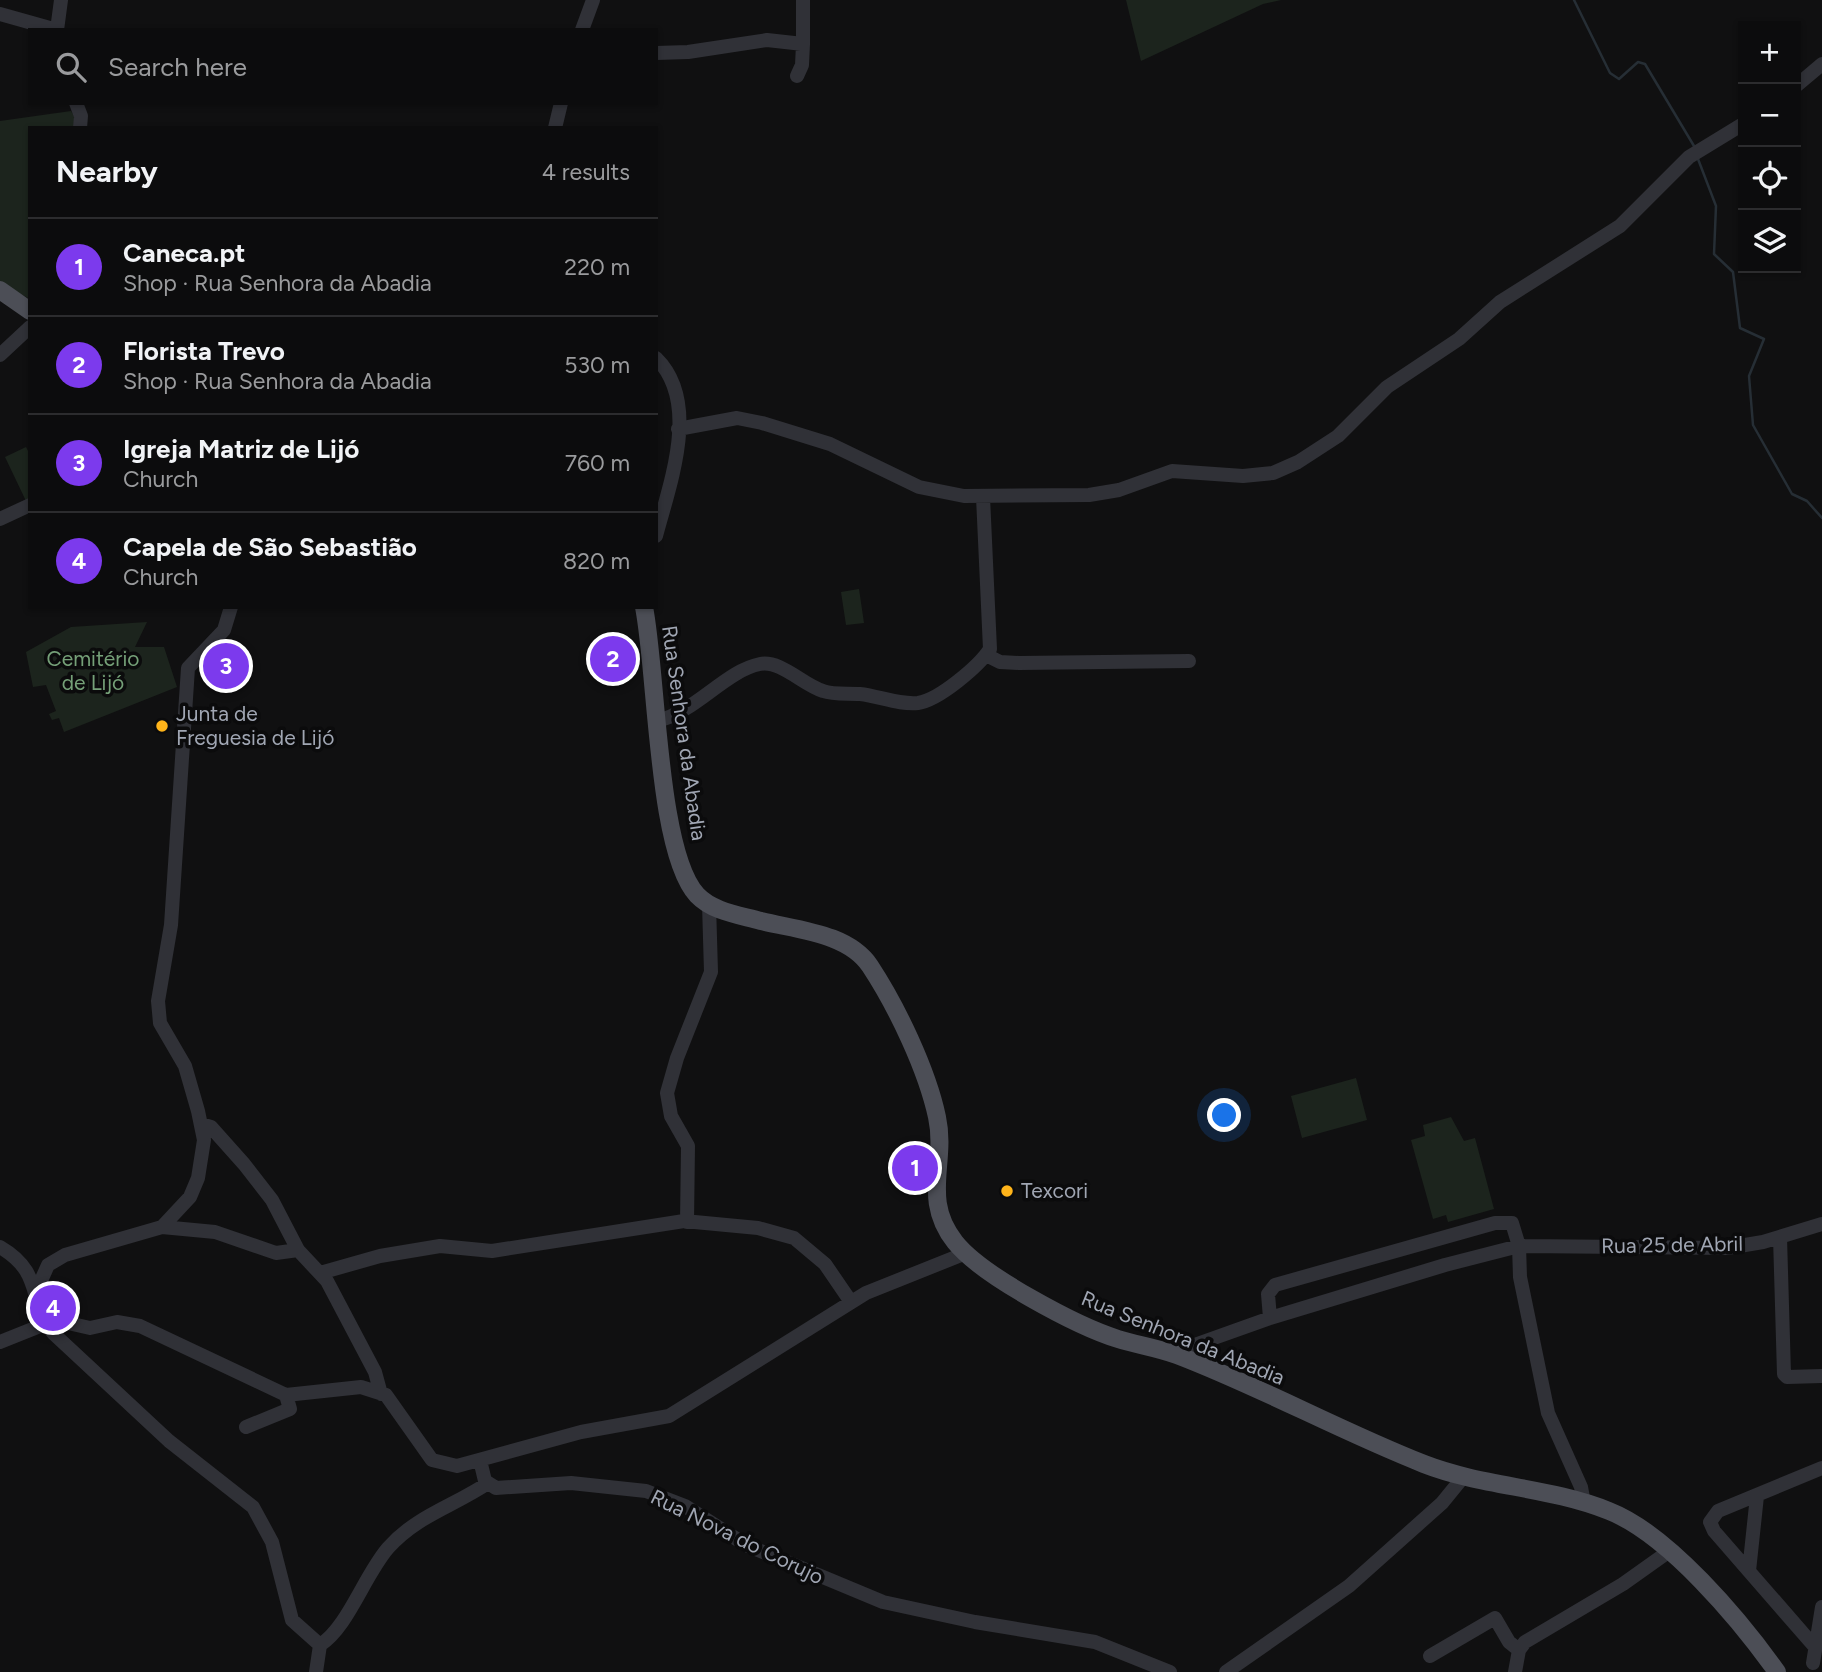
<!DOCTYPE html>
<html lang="en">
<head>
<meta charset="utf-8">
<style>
  :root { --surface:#0c0c0d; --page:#151516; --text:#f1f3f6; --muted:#9a9b9d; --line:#2c2c2e; --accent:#7c3aed }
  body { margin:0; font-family:Figtree,sans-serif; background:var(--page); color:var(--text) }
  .controls { position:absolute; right:21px; top:21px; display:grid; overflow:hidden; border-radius:0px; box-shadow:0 2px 5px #0004 }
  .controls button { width:63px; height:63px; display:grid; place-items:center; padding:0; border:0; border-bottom:2px solid var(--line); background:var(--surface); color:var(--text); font:35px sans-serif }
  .you { position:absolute; left:1225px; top:1116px; width:24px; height:24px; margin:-18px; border:5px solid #fff; border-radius:50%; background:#1a73e8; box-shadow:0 0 0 10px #1a73e833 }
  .badge { display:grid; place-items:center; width:46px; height:46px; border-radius:50%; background:var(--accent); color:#fff; font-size:23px; font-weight:700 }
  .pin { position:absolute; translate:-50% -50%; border:4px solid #fff; box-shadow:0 2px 7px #0006 }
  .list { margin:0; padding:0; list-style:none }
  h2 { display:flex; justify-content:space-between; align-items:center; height:91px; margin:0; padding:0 28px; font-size:30px }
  h2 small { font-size:23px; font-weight:400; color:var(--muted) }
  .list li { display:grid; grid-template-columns:46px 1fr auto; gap:21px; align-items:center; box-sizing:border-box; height:98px; padding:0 28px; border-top:2px solid var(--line) }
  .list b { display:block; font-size:26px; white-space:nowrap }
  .list p { margin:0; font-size:23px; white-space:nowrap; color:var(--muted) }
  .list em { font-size:23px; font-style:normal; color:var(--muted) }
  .icon { flex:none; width:38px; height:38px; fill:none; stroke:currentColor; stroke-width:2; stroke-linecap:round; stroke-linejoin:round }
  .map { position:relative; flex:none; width:1822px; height:1672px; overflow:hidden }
  .search { position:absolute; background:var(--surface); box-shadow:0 2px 5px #0004; left:28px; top:28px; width:630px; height:77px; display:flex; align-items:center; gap:18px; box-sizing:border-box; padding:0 24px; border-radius:0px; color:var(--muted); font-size:26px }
  .panel { position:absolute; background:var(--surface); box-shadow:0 2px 5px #0004; left:28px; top:126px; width:630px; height:483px; border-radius:0px }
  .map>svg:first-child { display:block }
</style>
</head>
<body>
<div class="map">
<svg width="1822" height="1672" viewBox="0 0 1822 1672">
  <rect width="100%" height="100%" fill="#101011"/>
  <path fill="#1c241d" d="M1126,0H1281L1263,4L1141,61Z
    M71,111L76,119L75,128H30V299L0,283V121Z
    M26,447L30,455V499L26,501L5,457Z
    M859,589L864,623L846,625L841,592Z
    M147,622L135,647H164L177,687L64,732L59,718L52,720L49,714L56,711L46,685L33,687L26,652L71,627Z
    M1356,1078L1367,1120L1302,1138L1291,1096Z
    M1451,1117L1464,1141L1475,1138L1494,1209L1448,1222L1446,1215L1433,1219L1411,1140L1425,1136L1423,1125Z"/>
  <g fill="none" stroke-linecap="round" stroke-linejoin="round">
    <path stroke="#262e35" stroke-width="2.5" d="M1574,0L1610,73L1619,79L1638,62L1645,64L1694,146
      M1698,159L1716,206L1714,254L1733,272L1740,328L1764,339L1749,376L1753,425L1792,494L1807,501L1822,518"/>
    <path stroke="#303137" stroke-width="14" d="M0,14L57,30
      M57,30L61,0
      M582,30L593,0
      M656,53L688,52L767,40L803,44V0
      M797,76L802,65L803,44
      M1796,86L1822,64
      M76,103L81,116L80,128
      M555,128L561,103
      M0,355L30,327
      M656,358C701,402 670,483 656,536
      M678,429L737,418L762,423L830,444L919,487L964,496L1089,495L1119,490L1172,471L1243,476L1273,473L1298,462L1338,436L1387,387L1459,339L1500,302L1620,226L1689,157L1743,124
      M0,519L30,505
      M986,655L1000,662L1019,663L1189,661
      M657,721C696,712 725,671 760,664C781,660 803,685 823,691C834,695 848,693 860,694C879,696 899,705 918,703C939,700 979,666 990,649L983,497
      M201,1124L211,1127L244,1164L272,1200L298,1250L327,1281L375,1372L381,1394
      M687,1222L688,1146L671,1116L667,1093L677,1058L711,972L709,904
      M162,1227L215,1232L276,1253L298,1250
      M1780,1237L1784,1374L1787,1377L1822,1376
      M0,1247C45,1273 27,1303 54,1334L169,1441L253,1507L272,1542L292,1620L320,1645L316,1672
      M320,1273L380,1256L440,1246L492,1251L684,1221L758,1228L794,1238L825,1264L851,1302
      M36,1292L48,1265L65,1255L162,1227L190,1197L198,1178L204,1140L198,1111L185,1066L160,1023L158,1001L171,925L188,668L224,630L231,607
      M1270,1318L1268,1294L1275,1285L1495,1223H1512L1519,1246L1520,1277L1548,1413L1581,1487L1584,1503
      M0,1342L55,1320L90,1328L117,1322L140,1326L286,1395L361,1387L386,1395L432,1460L457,1466L581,1432L669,1416L866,1293L966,1253
      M1175,1355L1186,1348L1270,1318L1445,1265L1519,1246L1727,1248L1763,1242L1822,1224
      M246,1427L290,1409L286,1395
      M480,1460L485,1481L496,1488L571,1483L646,1491L685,1506L746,1545L883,1602L975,1622L1095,1642L1170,1672
      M1749,1571L1757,1496
      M320,1645C348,1627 364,1576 388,1548C416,1516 454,1506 488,1483
      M1815,1647L1714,1531L1710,1522L1718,1511L1822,1468
      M1430,1656L1495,1618L1509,1642L1519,1650
      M1813,1663L1822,1607
      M1226,1672L1349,1586L1442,1503L1464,1476
      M1515,1672L1519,1650L1525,1642L1623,1584L1668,1552"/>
    <path stroke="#4c4e56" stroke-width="18" d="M0,290L30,311
      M644,607C657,672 657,852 697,895C713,912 740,915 761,921C797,930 848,933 870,966C897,1007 927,1070 937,1117C947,1163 921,1199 955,1242C982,1276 1077,1326 1118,1339C1138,1345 1158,1348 1177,1355C1261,1387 1340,1431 1424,1464C1483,1487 1550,1487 1609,1511C1668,1534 1740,1620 1777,1672"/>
  </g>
  <g fill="#ffb41a" stroke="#0b0b0c" stroke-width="2.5">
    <circle cx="162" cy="726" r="7"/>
    <circle cx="1007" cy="1191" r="7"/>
  </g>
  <g text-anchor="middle" stroke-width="7" stroke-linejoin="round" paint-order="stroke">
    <g font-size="21" fill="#75a078" stroke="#0b0b0c">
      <text x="93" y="666">Cemitério<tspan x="93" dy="24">de Lijó</tspan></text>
    </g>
    <g font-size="21" fill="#a0a6b3" stroke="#0b0b0c" text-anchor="start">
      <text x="176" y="721">Junta de<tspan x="176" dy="24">Freguesia de Lijó</tspan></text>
      <text x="1021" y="1198">Texcori</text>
    </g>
    <g font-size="21" fill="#a0a6b3" stroke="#0b0b0c">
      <text transform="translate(684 733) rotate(82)" y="7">Rua Senhora da Abadia</text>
      <text transform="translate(1672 1245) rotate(-1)" y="7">Rua 25 de Abril</text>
      <text transform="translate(1183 1338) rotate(22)" y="7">Rua Senhora da Abadia</text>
      <text transform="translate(737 1537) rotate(26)" y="7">Rua Nova do Corujo</text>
    </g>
  </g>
</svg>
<div class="controls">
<button>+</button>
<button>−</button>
<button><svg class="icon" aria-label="locate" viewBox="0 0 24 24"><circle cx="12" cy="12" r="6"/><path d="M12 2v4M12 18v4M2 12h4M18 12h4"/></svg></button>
<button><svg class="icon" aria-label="layers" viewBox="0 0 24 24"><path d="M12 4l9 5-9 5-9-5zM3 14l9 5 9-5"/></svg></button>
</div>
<div class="you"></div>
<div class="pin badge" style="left:915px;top:1168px">1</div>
<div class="pin badge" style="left:613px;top:659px">2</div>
<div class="pin badge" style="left:226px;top:666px">3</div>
<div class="pin badge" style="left:53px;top:1308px">4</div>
<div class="search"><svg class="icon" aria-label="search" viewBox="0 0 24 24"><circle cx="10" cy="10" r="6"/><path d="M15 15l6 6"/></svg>Search here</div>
<section class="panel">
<h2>Nearby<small>4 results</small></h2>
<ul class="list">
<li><span class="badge">1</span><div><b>Caneca.pt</b><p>Shop · Rua Senhora da Abadia</p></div><em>220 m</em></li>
<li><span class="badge">2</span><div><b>Florista Trevo</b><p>Shop · Rua Senhora da Abadia</p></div><em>530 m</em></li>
<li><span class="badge">3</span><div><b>Igreja Matriz de Lijó</b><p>Church</p></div><em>760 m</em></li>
<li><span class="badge">4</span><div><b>Capela de São Sebastião</b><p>Church</p></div><em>820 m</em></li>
</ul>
</section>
</div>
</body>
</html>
